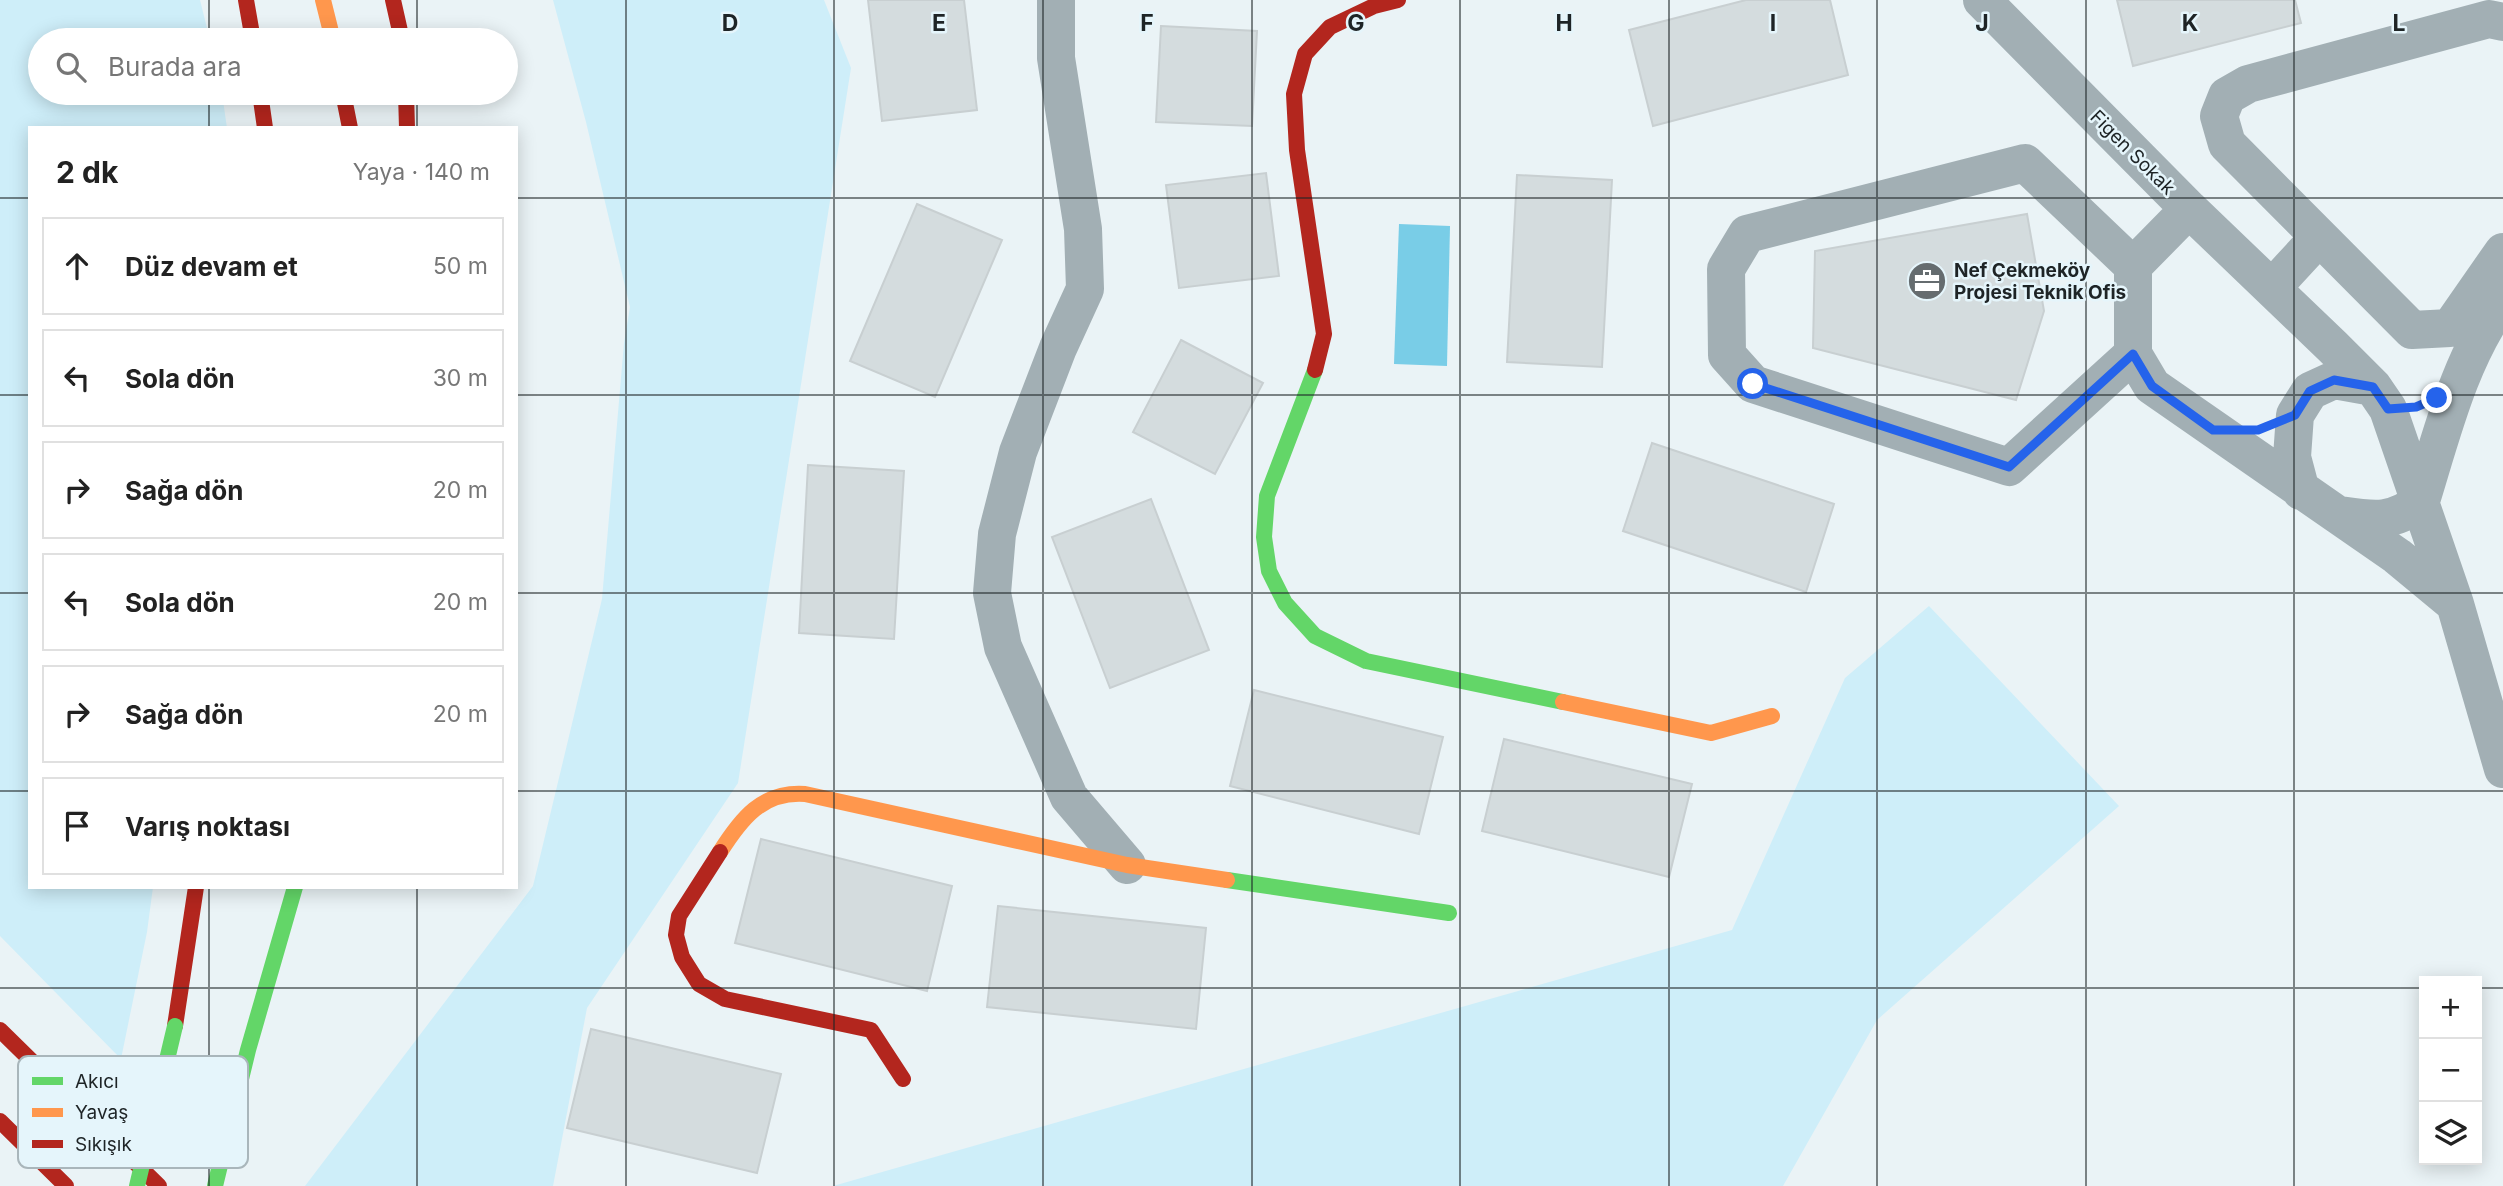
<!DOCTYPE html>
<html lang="tr">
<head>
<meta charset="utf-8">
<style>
  :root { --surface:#fff; --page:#f6f6f6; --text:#222; --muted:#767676; --line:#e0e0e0 }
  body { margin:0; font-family:Inter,sans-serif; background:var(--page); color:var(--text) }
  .controls { position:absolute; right:21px; bottom:21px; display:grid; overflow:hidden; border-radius:0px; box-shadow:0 4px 18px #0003 }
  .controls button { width:63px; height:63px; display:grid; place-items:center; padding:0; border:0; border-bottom:2px solid var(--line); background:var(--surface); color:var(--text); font:35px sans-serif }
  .stop { position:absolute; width:21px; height:21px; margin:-16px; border:5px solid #2563eb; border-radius:50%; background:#fff }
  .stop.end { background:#2563eb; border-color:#fff; box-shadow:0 2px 7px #0008 }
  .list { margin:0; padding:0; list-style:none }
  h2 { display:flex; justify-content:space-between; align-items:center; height:91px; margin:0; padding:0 28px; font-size:30px }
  h2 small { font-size:23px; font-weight:400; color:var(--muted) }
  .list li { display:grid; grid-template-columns:46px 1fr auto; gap:21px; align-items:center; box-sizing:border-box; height:98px; margin:0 14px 14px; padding:0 14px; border:2px solid var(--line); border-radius:0px }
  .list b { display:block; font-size:26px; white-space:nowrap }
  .list em { font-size:23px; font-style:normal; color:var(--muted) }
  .icon { flex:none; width:38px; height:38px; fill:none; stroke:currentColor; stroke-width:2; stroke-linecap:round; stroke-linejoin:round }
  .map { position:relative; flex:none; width:2503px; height:1186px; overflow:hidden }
  .search { position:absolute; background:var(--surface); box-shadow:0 4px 18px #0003; left:28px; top:28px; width:490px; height:77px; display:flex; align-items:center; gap:18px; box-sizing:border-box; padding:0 24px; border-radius:38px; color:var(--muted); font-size:26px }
  .panel { position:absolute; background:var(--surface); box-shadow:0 4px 18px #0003; left:28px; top:126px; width:490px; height:763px; border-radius:0px }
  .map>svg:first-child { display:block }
</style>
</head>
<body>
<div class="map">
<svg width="2503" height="1186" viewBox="0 0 2503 1186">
  <rect width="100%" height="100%" fill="#eaf3f6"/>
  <path fill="#ceeef9" d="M0,0H200L210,40H40V93H222L227,128H30V887H153L147,932L121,1059L0,936Z
    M553,0H824L851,68L738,783L587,1008L553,1186H305L533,886L602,599L624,343L630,307L586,122Z
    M1929,606L2119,806L1877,1020L1783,1186H833L1732,930L1845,678Z"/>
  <path fill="#79cde7" d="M1399,224L1450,226L1447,366L1394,364Z"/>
  <path fill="#d4dcde" stroke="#c8cfd1" stroke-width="2" d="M868,0H964L977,110L882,121Z
    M1746,0H1830L1848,75L1653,126L1629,30Z
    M2117,0H2295L2301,23L2133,66Z
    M1161,26L1257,31L1252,126L1156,122Z
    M1266,173L1279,276L1179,288L1166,185Z
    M1517,175L1612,180L1602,367L1507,362Z
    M917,204L1002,240L935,397L850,361Z
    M2027,214L2044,311L2016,400L1813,348L1815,251Z
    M1181,340L1263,383L1215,474L1133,432Z
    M1652,443L1834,504L1806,592L1623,531Z
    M808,465L904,471L894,639L799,633Z
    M1151,499L1209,650L1110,688L1052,537Z
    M1254,690L1443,737L1419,834L1230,786Z
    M1504,739L1692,784L1669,877L1482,831Z
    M761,839L952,886L927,991L735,943Z
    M998,906L1206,928L1196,1029L987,1007Z
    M591,1029L781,1074L757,1173L567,1128Z"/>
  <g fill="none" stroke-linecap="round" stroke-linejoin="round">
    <path stroke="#a2afb4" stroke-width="38" d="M1056,0V58L1083,229L1085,289L1058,348L1018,452L997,534L992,593L1003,647L1069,797L1127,865
      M1982,0L2189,209L2333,347L2373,387L2388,409L2455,604L2503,769
      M2503,22L2489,19L2248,84L2227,96L2219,116L2227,144L2412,330L2450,328L2503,252
      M2025,163L2133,266V354L2009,467L1753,384L1727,355L1726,269L1747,234Z
      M2133,266L2189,209
      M2273,287L2319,237
      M2133,354L2152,386L2397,556L2455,604
      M2301,491L2292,457L2295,415L2310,391L2334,380L2373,387
      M2339,515C2373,520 2392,524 2421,501C2442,433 2460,358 2503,300"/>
    <path stroke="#63d668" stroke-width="16" d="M1315,370L1267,496L1264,537L1269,571L1285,603L1315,636L1366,661L1563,702
      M1227,880L1449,913
      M215,1186L248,1050L295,887"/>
    <path stroke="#ff974d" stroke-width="16" d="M323,0L333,40
      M1563,702L1711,733L1772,716
      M720,852C741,819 762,791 805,794L1127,865L1227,880"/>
    <path stroke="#b3261e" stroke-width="16" d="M246,0L253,40
      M393,0L402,40
      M260,93L265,128
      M343,93L350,128
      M406,93L407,128
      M1315,370L1324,334L1297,150L1294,94L1305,54L1330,27L1374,6L1398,0
      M720,852L679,916L676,935L682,957L699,984L725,999L871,1030L903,1079
      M175,1026L196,887
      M0,1030L159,1186
      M0,1121L66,1186"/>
    <path stroke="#63d668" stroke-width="16" d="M137,1186L175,1026"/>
  </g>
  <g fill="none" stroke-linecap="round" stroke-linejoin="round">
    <path stroke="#2563eb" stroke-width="9" d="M1753,384L2009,467L2133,354L2152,386L2213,430H2258L2295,415L2310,391L2334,380L2373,387L2388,409L2416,407L2437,398"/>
  </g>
  <path fill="none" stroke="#1e2426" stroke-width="2" stroke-opacity="0.55" d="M209,0V40M417,0V40M626,0V1186M834,0V1186M1043,0V1186M1252,0V1186M1460,0V1186M1669,0V1186M1877,0V1186M2086,0V1186M2294,0V1186M209,93V128M417,93V128M0,198H30M516,198H2503M0,395H30M516,395H2503M0,593H30M516,593H2503M0,791H30M516,791H2503M209,887V1186M417,887V1186M0,988H2424M2477,988H2503"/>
  <defs>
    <g id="office-disc" transform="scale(2.0125)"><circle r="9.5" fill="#656c6f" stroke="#e5f5fb"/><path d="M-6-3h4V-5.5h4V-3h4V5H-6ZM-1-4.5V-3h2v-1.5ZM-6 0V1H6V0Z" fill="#fff"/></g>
  </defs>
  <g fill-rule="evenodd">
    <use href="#office-disc" x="1927" y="281"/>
  </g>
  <g text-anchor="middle" stroke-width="5" stroke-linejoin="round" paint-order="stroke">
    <g font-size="19" fill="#1e2426" stroke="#e5f5fb">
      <text transform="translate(2133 152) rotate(45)" y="7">Figen Sokak</text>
    </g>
    <g font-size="19" font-weight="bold" fill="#1e2426" stroke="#e5f5fb" text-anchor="start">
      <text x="1954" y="277">Nef Çekmeköy<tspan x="1954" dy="22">Projesi Teknik Ofis</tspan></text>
    </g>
  </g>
  <rect x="18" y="1056" width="230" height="112" rx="10" fill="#e5f5fb" stroke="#a9b6bb" stroke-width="2"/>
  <rect x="32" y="1077" width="31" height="8" fill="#63d668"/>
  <rect x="32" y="1108" width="31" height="9" fill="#ff974d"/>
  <rect x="32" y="1140" width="31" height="8" fill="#b3261e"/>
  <g font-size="19" fill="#1e2426">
    <text x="75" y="1088">Akıcı</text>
    <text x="75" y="1119">Yavaş</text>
    <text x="75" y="1151">Sıkışık</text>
  </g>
  <g font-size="23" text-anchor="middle" font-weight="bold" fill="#1e2426" stroke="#e5f5fb" stroke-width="5" stroke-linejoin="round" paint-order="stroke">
    <text x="730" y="31">D</text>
    <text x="939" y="31">E</text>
    <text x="1147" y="31">F</text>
    <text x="1356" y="31">G</text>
    <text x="1564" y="31">H</text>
    <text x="1773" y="31">I</text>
    <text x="1982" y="31">J</text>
    <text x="2190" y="31">K</text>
    <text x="2399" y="31">L</text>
  </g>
</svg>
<div class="controls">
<button>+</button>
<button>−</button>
<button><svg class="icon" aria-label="layers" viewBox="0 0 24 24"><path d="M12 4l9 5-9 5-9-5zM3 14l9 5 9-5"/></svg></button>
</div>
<div class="stop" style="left:1753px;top:384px"></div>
<div class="stop end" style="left:2437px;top:398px"></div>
<div class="search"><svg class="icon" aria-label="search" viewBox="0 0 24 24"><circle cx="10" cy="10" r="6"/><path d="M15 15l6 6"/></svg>Burada ara</div>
<section class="panel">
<h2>2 dk<small>Yaya · 140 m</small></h2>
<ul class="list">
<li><svg class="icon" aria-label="ahead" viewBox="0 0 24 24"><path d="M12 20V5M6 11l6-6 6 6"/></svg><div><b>Düz devam et</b></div><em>50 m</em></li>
<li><svg class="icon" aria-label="left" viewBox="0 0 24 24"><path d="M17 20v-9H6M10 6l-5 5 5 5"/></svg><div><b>Sola dön</b></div><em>30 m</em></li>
<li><svg class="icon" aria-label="right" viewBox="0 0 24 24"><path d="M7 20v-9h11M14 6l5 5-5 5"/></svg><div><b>Sağa dön</b></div><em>20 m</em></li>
<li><svg class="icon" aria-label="left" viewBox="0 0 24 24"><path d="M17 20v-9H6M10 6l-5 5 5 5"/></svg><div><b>Sola dön</b></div><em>20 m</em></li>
<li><svg class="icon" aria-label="right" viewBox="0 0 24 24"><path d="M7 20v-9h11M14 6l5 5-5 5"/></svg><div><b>Sağa dön</b></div><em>20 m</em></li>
<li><svg class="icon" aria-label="arrive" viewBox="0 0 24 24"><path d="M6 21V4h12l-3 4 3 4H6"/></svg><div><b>Varış noktası</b></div></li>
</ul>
</section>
</div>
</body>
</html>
